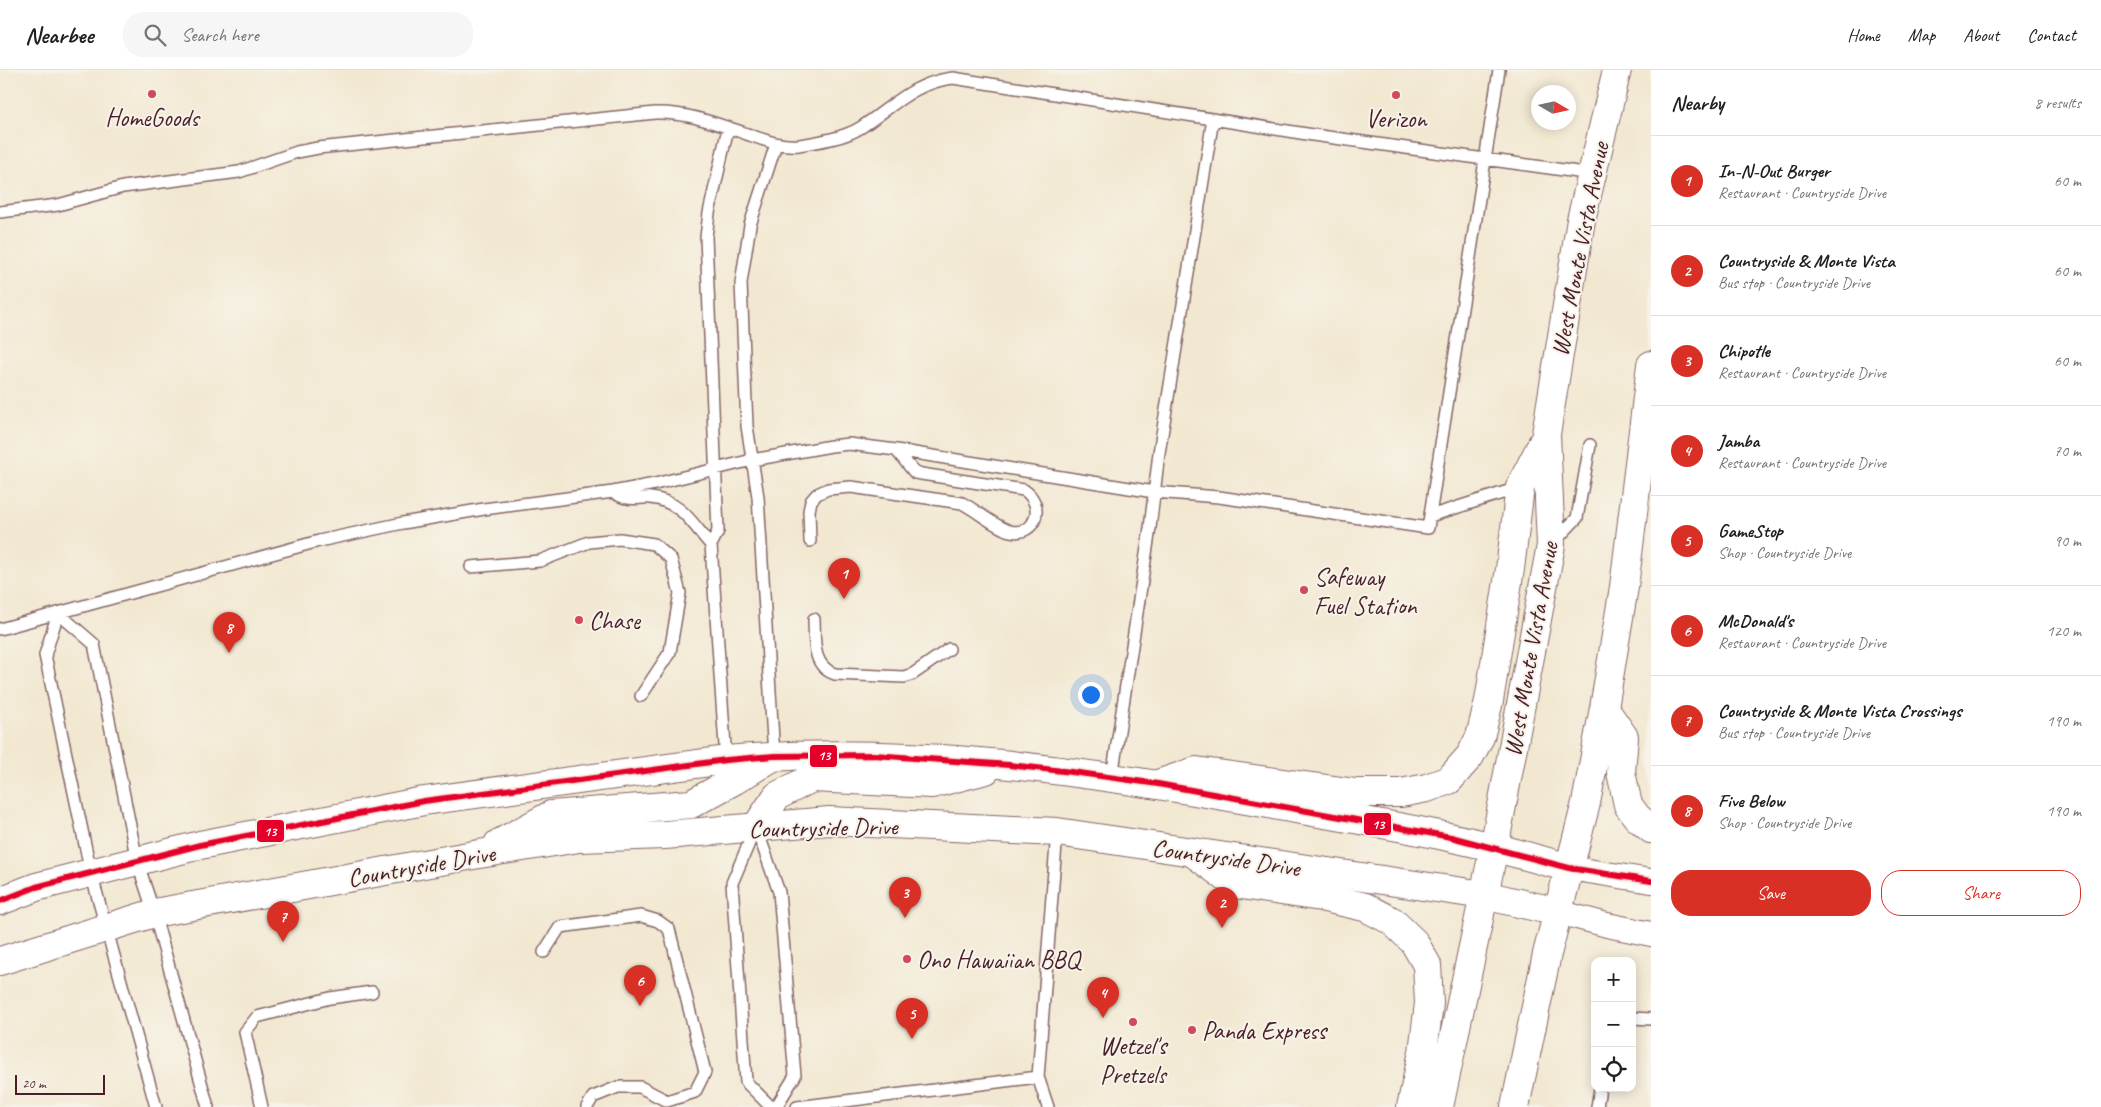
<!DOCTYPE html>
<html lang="en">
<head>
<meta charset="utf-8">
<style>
  :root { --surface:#fff; --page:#f6f6f6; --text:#202124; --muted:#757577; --line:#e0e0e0; --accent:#d93025 }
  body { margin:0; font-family:Caveat,sans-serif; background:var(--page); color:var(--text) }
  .controls { position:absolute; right:15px; bottom:15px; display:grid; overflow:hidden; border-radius:10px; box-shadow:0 2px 12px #0003 }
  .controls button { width:45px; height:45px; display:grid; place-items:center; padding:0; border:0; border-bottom:1px solid var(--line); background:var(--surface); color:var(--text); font:25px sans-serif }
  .compass { position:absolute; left:1531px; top:15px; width:45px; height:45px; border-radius:50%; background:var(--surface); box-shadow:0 2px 12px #0003; rotate:99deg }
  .scale { position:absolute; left:15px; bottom:12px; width:90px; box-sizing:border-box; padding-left:5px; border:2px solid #4a1f2b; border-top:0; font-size:14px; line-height:18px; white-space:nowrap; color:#4a1f2b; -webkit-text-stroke:4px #f7f3e8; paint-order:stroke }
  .you { position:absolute; left:1090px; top:624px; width:18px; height:18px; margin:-12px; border:4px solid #fff; border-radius:50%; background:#1a73e8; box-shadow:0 0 0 8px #1a73e833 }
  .badge { display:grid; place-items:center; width:32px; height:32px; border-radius:50%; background:var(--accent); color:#fff; font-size:16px; font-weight:700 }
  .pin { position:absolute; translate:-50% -41px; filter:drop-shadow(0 1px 2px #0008) }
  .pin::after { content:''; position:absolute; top:26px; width:18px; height:15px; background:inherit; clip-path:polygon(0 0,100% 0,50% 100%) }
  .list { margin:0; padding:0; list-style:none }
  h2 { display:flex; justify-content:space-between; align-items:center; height:65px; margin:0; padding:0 20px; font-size:21px }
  h2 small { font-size:16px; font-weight:400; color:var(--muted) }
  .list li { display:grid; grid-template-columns:32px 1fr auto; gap:15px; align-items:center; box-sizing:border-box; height:90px; padding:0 20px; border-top:1px solid var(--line) }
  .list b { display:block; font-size:19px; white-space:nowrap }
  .list p { margin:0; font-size:16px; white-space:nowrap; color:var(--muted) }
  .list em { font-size:16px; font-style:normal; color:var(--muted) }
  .actions { display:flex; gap:10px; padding:15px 20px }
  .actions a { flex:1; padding:11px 0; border:1px solid var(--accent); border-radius:20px; text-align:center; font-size:18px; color:var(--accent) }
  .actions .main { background:var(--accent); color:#fff }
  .icon { flex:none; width:28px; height:28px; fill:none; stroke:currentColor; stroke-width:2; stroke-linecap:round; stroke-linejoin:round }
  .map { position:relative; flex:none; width:1651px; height:1037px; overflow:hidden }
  header { display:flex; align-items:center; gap:30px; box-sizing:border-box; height:70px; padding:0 25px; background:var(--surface); border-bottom:1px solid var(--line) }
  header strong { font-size:24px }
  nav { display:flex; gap:28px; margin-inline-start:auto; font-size:18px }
  .search { width:350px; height:45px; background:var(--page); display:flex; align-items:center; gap:12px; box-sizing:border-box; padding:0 18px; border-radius:20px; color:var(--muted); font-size:19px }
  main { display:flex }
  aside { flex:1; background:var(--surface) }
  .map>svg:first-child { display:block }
</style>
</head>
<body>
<header>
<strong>Nearbee</strong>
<div class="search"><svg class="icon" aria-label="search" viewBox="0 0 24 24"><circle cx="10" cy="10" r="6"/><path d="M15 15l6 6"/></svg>Search here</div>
<nav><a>Home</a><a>Map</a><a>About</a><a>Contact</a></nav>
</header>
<main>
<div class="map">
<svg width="1651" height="1037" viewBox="0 0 1651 1037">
  <rect width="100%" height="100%" fill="#f7f3e8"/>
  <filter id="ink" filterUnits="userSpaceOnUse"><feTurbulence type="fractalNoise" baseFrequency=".02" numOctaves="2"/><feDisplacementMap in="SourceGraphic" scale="10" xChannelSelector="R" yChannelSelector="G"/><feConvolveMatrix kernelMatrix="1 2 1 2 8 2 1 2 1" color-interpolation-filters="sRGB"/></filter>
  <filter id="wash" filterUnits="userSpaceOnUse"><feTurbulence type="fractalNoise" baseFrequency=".0096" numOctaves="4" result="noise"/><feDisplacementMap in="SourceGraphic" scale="20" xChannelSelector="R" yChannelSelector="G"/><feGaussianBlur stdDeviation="1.12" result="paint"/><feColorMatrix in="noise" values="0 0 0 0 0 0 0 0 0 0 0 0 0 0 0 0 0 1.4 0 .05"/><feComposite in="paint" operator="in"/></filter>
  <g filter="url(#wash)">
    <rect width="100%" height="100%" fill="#f2e8d1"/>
  </g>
  <g filter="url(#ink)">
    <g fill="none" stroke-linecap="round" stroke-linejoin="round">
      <g stroke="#856565" stroke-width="14">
        <path id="service" d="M0,142L58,135L123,117L239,102L297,82L318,78L655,43C688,42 717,54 747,64C764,70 781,77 799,75C818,72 844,68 860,58C893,37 912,13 953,8L1313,65L1592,104
          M613,422C617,424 622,428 627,428C634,430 643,427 651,428C683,432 692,454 711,475
          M1430,446L1518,418
          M810,471L809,441L811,431L817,424L828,419L851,417L962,433C976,440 997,458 1010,461C1036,467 1046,435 1024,420L915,403L896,380
          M1554,472L1577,448L1590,375
          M471,497L540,491L589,472L620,469L654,474L671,489L680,523L670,582L641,626
          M814,549C815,569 811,596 835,604L904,607L913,604L949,579
          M0,559L319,471L403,453L484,439L613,422L655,414L752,390L831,376L849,374L896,380L1154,422L1219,427L1428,458L1499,0
          M774,686L758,427L747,356L741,213L750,155L776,74
          M726,690L711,475L718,461L706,167L709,143L728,58
          M1112,707L1150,458L1159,383L1213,49
          M756,757L779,822L795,1006L776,1037
          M755,759L732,813L746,1012L771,1037
          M544,882L560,857L641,846L658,851L669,859L705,1002L695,1022L667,1031L640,1017H618L593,1027L587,1037
          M1632,948L1651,949
          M1038,1007L1048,1037
          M156,1037L91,803L45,585L58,543L94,574L137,791L154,843L208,1037
          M262,1037L245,962L257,947L330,928L372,922
          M797,1037L1038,1007L1057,762
          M1597,1037L1600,1018"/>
      </g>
      <g stroke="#856565" stroke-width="26">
        <path id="minor" d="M1569,798L1651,811
          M1558,842L1607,855L1651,864"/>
      </g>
      <g stroke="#856565" stroke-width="30">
        <path id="tertiary" d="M756,757L777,726L812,708L932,714L986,700
          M498,774L551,745L691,734L735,710L771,688
          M0,831L36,817L200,775L424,731L726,690C906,674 1086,701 1263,733C1326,745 1390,754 1453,768C1492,776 1531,787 1569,798
          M0,891L154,843L479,784L579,768L665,765L829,751L1057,762L1484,825L1558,842"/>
      </g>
      <g stroke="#856565" stroke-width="30">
        <path id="secondary" d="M1604,638L1624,667L1621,702L1628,735L1637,747L1651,759
          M1158,714L1196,701L1356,723H1401L1427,718L1449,710L1470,686L1480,667L1489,631L1510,499L1520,417L1545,368
          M1192,782L1235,814L1321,827L1365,837L1392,851L1414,872L1427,895L1429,933L1423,982L1411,1037
          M1439,1037L1494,778L1551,475L1546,364L1581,150L1617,0
          M1515,1037L1547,884L1586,733L1604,638L1624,517L1651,295"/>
      </g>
      <use href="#service" stroke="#fff" stroke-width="11"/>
      <use href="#minor" stroke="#fff" stroke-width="24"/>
      <use href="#tertiary" stroke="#fff" stroke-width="28"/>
      <use href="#secondary" stroke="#fff" stroke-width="28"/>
      <g stroke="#f7f3e8" stroke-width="10">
        <path id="bus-1" d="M0,831L36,817L200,775L424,731L726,690L774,686L874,685L1009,695L1072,702L1158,714L1451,767L1569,798L1651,811"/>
      </g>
      <use href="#bus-1" stroke="#e4002b" stroke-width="6"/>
    </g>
  </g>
  <g fill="#d1495b" stroke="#f7f3e8" stroke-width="2">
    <circle cx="152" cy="24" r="5"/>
    <circle cx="1396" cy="25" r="5"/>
    <circle cx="1304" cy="520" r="5"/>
    <circle cx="579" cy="550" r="5"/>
    <circle cx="907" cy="889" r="5"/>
    <circle cx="1133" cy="952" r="5"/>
    <circle cx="1192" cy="960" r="5"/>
  </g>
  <g text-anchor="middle" stroke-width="4" stroke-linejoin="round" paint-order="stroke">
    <g font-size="25" fill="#4a1f2b" stroke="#f7f3e8" text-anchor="start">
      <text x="152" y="56" text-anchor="middle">HomeGoods</text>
      <text x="1396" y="57" text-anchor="middle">Verizon</text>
      <text x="1314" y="515">Safeway<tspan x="1314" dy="29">Fuel Station</tspan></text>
      <text x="589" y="559">Chase</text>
      <text x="917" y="898">Ono Hawaiian BBQ</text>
      <text x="1202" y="969">Panda Express</text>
      <text x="1133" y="984" text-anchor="middle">Wetzel's<tspan x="1133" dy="29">Pretzels</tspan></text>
    </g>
    <g font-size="25" fill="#4a1f2b" stroke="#f7f3e8">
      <text transform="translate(1579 179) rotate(-79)" y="9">West Monte Vista Avenue</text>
      <text transform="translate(1530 579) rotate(-80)" y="9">West Monte Vista Avenue</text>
      <text transform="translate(823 757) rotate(-1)" y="9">Countryside Drive</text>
      <text transform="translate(1226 787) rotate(8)" y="9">Countryside Drive</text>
      <text transform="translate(421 795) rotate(-10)" y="9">Countryside Drive</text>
    </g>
  </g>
  <g stroke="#f7f3e8" stroke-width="2">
    <rect x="809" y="674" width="29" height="24" rx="5" fill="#e4002b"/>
    <rect x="1363" y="742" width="29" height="24" rx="5" fill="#e4002b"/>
    <rect x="256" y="749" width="29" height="24" rx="5" fill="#e4002b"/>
  </g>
  <g font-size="14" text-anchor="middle" font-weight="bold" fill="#fff">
    <text x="824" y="690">13</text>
    <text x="1378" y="759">13</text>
    <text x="270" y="766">13</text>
  </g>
</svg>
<div class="controls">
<button>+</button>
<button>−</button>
<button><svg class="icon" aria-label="locate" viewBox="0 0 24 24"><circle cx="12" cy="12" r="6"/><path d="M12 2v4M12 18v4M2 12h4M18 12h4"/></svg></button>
</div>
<svg class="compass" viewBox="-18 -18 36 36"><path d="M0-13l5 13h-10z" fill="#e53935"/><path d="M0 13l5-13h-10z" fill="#757577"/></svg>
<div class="scale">20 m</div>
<div class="you"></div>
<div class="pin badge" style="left:844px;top:529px">1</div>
<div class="pin badge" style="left:1222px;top:858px">2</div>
<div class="pin badge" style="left:905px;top:848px">3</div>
<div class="pin badge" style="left:1103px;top:948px">4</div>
<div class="pin badge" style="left:912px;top:969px">5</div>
<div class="pin badge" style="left:640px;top:936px">6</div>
<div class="pin badge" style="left:283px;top:872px">7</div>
<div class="pin badge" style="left:229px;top:583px">8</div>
</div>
<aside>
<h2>Nearby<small>8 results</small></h2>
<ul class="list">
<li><span class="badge">1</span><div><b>In-N-Out Burger</b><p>Restaurant · Countryside Drive</p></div><em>60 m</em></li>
<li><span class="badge">2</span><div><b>Countryside &amp; Monte Vista</b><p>Bus stop · Countryside Drive</p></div><em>60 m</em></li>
<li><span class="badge">3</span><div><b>Chipotle</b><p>Restaurant · Countryside Drive</p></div><em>60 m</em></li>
<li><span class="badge">4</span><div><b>Jamba</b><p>Restaurant · Countryside Drive</p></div><em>70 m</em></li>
<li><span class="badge">5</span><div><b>GameStop</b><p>Shop · Countryside Drive</p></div><em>90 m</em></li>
<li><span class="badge">6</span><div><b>McDonald's</b><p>Restaurant · Countryside Drive</p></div><em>120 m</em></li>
<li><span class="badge">7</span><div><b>Countryside &amp; Monte Vista Crossings</b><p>Bus stop · Countryside Drive</p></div><em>190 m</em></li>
<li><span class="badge">8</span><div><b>Five Below</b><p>Shop · Countryside Drive</p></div><em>190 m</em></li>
</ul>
<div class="actions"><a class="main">Save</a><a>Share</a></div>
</aside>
</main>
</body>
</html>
